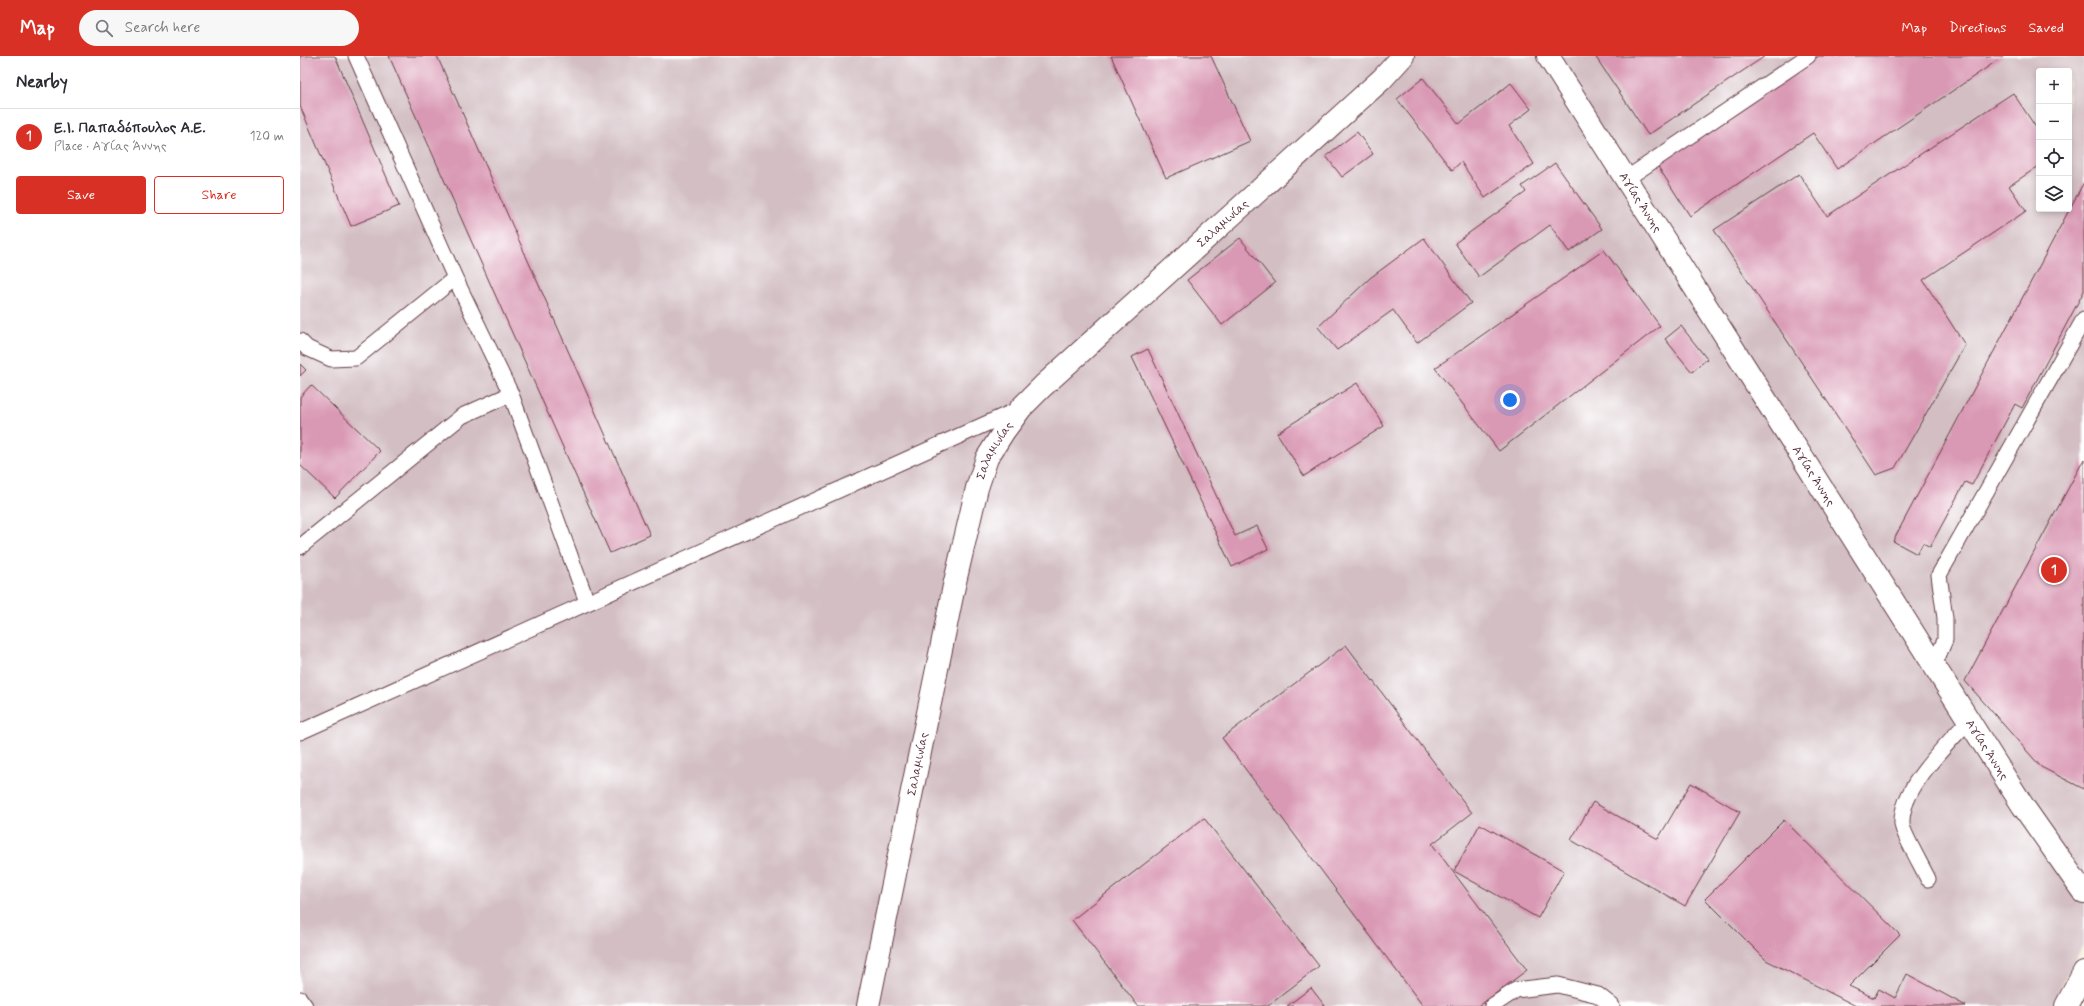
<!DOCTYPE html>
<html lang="en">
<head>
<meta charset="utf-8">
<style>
  :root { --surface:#fff; --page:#f7f7f7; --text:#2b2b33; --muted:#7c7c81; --line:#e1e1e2; --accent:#d93025 }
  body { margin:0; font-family:Mynerve,sans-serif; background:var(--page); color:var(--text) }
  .controls { position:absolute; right:12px; top:12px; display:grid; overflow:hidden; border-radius:4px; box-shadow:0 2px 6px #0003 }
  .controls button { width:36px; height:36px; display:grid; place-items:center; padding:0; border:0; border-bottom:1px solid var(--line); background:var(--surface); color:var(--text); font:20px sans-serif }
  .you { position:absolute; left:1210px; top:344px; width:14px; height:14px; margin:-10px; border:3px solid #fff; border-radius:50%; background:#1a73e8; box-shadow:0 0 0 6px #1a73e833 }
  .badge { display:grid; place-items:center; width:26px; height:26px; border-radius:50%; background:var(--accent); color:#fff; font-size:13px; font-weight:700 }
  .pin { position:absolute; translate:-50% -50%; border:2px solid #fff; box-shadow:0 1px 4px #0006 }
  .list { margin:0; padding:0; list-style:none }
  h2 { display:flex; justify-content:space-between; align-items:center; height:52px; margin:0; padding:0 16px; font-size:17px }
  h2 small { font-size:13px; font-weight:400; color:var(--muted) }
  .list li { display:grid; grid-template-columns:26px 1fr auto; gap:12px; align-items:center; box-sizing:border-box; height:56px; padding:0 16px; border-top:1px solid var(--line) }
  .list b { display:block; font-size:15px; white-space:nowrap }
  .list p { margin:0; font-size:13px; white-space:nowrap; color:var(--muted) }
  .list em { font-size:13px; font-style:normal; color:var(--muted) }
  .actions { display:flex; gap:8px; padding:12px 16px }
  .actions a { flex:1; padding:9px 0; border:1px solid var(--accent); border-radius:4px; text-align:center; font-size:14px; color:var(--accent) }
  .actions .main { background:var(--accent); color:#fff }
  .icon { flex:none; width:22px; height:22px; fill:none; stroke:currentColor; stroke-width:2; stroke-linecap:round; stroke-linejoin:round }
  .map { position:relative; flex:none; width:1784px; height:950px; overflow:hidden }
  header { display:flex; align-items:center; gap:24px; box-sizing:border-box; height:56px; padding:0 20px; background:var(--accent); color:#fff }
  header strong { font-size:19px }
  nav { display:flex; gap:22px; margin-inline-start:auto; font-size:14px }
  .search { width:280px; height:36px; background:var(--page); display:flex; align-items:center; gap:10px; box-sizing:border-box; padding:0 14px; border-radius:22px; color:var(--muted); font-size:15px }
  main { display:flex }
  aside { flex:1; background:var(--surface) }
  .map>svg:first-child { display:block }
</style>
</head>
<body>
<header>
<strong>Map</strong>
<div class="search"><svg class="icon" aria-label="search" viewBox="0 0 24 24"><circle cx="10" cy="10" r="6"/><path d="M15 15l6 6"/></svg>Search here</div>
<nav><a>Map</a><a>Directions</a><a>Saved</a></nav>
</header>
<main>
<aside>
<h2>Nearby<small></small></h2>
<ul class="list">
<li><span class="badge">1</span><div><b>Ε.Ι. Παπαδόπουλος Α.Ε.</b><p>Place · Αγίας Άννης</p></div><em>120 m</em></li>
</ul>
<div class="actions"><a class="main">Save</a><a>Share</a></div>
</aside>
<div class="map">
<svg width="1784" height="950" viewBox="0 0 1784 950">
  <rect width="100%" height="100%" fill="#fff"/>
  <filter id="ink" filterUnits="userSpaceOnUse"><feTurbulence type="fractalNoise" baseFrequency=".025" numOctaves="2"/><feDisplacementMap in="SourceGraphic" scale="8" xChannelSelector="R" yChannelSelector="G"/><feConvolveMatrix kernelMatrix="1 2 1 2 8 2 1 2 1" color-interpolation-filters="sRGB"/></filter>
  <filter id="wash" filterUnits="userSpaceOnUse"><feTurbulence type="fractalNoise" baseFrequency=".012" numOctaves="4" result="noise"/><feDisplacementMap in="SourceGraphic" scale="16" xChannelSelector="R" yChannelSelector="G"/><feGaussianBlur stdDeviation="0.9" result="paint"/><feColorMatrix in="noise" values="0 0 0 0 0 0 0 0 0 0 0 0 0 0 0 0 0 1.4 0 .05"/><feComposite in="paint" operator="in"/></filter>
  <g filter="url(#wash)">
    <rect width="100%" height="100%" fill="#f4e9d4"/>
    <path fill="#d2bec3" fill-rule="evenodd" d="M0,0H1784V887L1751,950H0ZM1739,15H1769V153H1739Z"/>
    <g id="blocks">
      <path fill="#d998b3" d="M0,0H35L99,150L51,170L0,50Z
        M89,0H137L350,479L310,497Z
        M811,0H911L950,85L866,122Z
        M1295,0H1465L1348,79Z
        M1519,0H1704L1537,113L1513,77L1390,160L1357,109Z
        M1123,22L1159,68L1211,27L1231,53L1209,70L1234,108L1185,142L1161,106L1152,114L1097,43Z
        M1713,37L1739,76V110L1709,130L1726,155L1623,224L1665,289L1595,412L1576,419L1414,174L1499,118L1527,160Z
        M1057,76L1073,98L1042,121L1026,100Z
        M1255,107L1302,173L1269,196L1250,169L1179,221L1155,187L1226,136L1222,130Z
        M1784,126V235L1722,352L1715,348L1672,429L1665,426L1630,491L1623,487L1617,498L1593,485Z
        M940,182L975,227L922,269L887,224Z
        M1124,182L1171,247L1117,287L1093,254L1037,294L1018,271L1070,222Z
        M1304,194L1360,270L1199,395L1135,312Z
        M1381,270L1407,303L1392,316L1365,283Z
        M848,293L935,480L957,470L968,493L932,511L832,301Z
        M0,308L6,314L0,320Z
        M1057,327L1084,370L1004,420L977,377Z
        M11,329L80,395L35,442L0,409V341Z
        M1784,403V733L1741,711L1665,625Z
        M1046,589L1172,757L1132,788L1227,914L1179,950H1123L922,682Z
        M1391,727L1440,756L1385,850L1271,784L1293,746L1358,783Z
        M904,762L1019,910L968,950H838L772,864Z
        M1484,764L1600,879L1549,930L1574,942L1579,933L1595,942L1607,918L1666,950H1556L1466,904L1405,843Z
        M1180,768L1264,815L1238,862L1154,815Z
        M1011,932L1025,950H987Z"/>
    </g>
  </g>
  <g filter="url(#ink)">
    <use href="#blocks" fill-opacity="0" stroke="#643d44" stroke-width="1"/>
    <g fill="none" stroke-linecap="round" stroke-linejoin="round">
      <g stroke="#643d44" stroke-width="17">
        <path id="service" d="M56,0L155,222L211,338L287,546
          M1326,123L1508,0
          M0,285L7,292L31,303L56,302L155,222
          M0,491L162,360L211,338
          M1634,609L1645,584V562L1639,519L1784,263
          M0,676L719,353
          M1628,823C1624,814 1602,776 1602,768C1600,732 1647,689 1669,664
          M0,943L5,950
          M1192,950L1216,934L1258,929L1298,939L1312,950"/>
      </g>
      <g stroke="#643d44" stroke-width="24">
        <g id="minor">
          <path id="s1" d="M568,950L654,530L677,432L687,402L704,375L721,352L743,330L1082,23L1103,0"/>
        </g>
      </g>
      <g stroke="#643d44" stroke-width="24">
        <g id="tertiary">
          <path id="s2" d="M1248,0L1723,750L1784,837"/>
        </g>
      </g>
      <g stroke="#643d44" stroke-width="24">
        <path id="primary" d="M1766,950L1784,916"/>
      </g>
      <use href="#service" stroke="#fff" stroke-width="15"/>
      <use href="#minor" stroke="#fff" stroke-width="22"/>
      <use href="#tertiary" stroke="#fff" stroke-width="22"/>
      <use href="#primary" stroke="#fff" stroke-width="22"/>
    </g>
  </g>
  <g text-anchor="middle" stroke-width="3" stroke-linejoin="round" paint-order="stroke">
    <g font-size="12" fill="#4a1f2b" stroke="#fff">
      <text dy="4" stroke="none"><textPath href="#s2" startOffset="173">Αγίας Άννης</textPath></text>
      <text dy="4" stroke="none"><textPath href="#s1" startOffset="895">Σαλαμινίας</textPath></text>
      <text dy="4" stroke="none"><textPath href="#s1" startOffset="571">Σαλαμινίας</textPath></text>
      <text dy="4" stroke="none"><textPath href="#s2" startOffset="497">Αγίας Άννης</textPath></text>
      <text dy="4" stroke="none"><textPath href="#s2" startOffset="821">Αγίας Άννης</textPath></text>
      <text dy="4" stroke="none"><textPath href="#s1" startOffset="247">Σαλαμινίας</textPath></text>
    </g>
  </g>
</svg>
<div class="controls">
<button>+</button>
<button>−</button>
<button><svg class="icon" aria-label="locate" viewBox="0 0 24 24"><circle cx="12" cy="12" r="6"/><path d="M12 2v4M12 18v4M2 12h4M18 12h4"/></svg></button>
<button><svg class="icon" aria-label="layers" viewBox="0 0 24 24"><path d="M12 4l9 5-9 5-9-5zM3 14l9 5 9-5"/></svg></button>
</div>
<div class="you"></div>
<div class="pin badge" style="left:1754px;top:514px">1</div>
</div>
</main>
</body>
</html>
